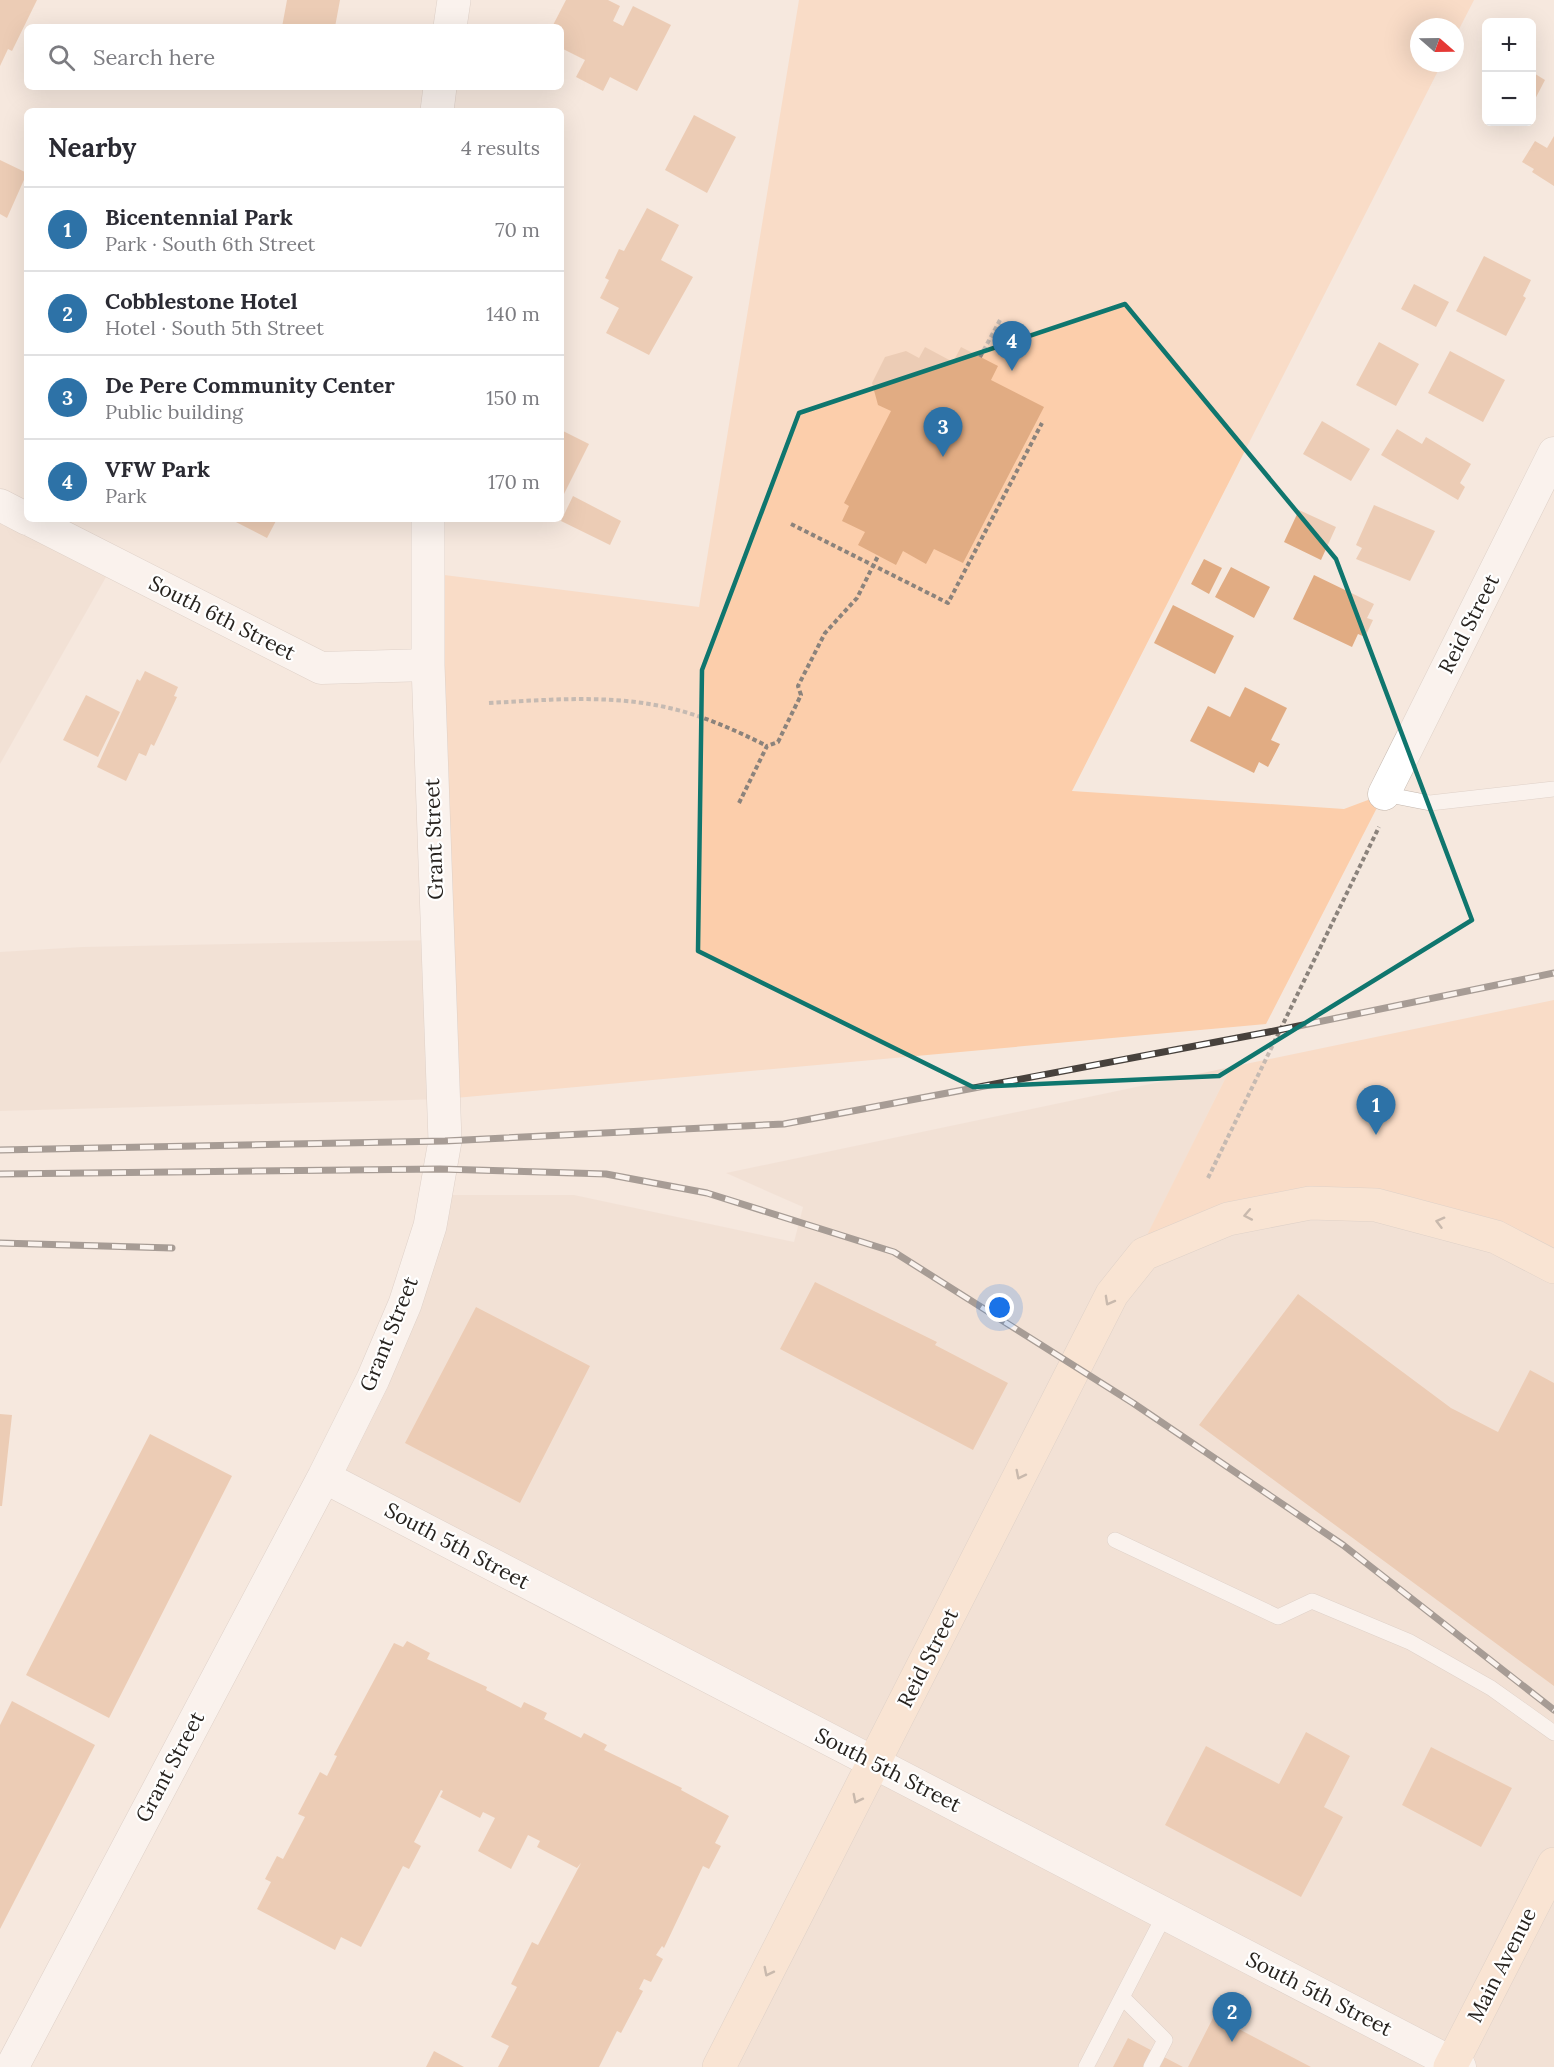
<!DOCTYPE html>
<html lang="en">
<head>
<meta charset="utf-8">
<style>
  :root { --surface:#fff; --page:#f2f2f3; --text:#2b2b33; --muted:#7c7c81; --line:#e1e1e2; --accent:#2d72a7 }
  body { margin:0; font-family:Lora,serif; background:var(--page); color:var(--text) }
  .controls { position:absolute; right:18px; top:18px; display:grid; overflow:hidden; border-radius:9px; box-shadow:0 6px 24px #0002 }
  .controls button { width:54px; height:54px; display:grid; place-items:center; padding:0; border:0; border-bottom:2px solid var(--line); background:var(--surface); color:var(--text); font:30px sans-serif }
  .compass { position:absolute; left:1410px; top:18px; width:54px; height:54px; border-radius:50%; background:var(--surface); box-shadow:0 6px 24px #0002; rotate:110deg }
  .you { position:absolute; left:1000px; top:1308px; width:21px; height:21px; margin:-15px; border:4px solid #fff; border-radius:50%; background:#1a73e8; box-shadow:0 0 0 9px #1a73e833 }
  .badge { display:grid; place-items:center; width:39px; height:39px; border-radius:50%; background:var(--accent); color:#fff; font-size:20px; font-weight:700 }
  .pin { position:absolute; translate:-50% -50px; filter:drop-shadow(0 2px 3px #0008) }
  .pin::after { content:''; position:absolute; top:32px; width:21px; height:18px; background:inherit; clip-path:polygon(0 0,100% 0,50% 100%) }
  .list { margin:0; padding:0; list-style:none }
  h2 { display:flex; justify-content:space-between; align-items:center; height:78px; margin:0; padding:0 24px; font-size:26px }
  h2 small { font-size:20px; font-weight:400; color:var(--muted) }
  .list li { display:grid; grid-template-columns:39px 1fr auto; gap:18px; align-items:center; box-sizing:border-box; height:84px; padding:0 24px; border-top:2px solid var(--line) }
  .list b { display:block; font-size:22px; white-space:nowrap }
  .list p { margin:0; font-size:20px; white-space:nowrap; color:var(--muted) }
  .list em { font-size:20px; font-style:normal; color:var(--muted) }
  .icon { flex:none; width:33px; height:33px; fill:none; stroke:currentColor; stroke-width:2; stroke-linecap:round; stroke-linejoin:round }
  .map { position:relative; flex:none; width:1554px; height:2067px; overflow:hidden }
  .search { position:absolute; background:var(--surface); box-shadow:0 6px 24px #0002; left:24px; top:24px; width:540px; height:66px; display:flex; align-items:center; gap:15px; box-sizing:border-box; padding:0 21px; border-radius:9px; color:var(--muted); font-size:22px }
  .panel { position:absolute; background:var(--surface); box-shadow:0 6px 24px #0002; left:24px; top:108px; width:540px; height:414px; border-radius:9px }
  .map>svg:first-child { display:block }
</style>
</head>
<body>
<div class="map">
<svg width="1554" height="2067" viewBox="0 0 1554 2067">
  <rect width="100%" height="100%" fill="#f5e8de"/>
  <path fill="#eedacb" d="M0,505L114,563L0,764Z
    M438,940L444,1099L0,1111V952L82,947Z
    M1231,1067L1130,1270L1310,1203L1554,1267V2067H719L875,1764L324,1477L435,1195H574L794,1242L803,1207L726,1173Z"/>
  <path fill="#fcceab" d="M799,0H1474L1455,37V27H1419V63H1442L1072,791L1344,809L1384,794L1266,1024L444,1099L428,573L699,607Z
    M1554,1000V1258L1310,1203L1128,1273L1231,1067Z"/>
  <path fill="#e1ac83" d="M0,0H37L12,51L8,49L0,66Z
    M287,0H340L335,27H282Z
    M566,0H608L620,6L613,21L623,26L633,6L671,25L637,91L610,77L603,91L576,77L585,60L561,48V27H552Z
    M1532,72L1545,80L1532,105Z
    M694,115L736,137L707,193L665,170Z
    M1554,136V186L1532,172L1534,169L1522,162L1535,141L1547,148Z
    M0,160L27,173L7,218L0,214Z
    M647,208L679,225L661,260L693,277L649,355L606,333L619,308L600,298L609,280L605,278L619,249L624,251Z
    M1484,256L1531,280L1523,296L1526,298L1506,336L1456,311Z
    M1414,284L1449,302L1436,327L1401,309Z
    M1379,342L1419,364L1396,406L1356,385Z
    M925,347L953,362L961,347L998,366L991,380L1044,407L963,563L934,549L926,564L903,551L896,565L858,545L865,532L842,521L849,506L844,503L891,411L878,405L872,383L885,357L906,351L919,358Z
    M1450,351L1505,380L1483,422L1428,393Z
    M1322,421L1370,449L1351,481L1303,454Z
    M1397,429L1422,444L1426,437L1471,464L1460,483L1465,487L1458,500L1381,455Z
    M561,430L589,444L564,494L561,492Z
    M573,496L621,521L610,545L561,521Z
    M1374,505L1435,531L1410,581L1356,559L1362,548L1356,545Z
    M1299,510L1336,527L1321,560L1284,542Z
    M230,519H277L267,538Z
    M1204,559L1222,568L1209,594L1191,584Z
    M1231,567L1270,587L1254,618L1215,597Z
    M1314,575L1374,604L1367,618L1373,620L1365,637L1358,634L1352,647L1293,619Z
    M1173,605L1234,636L1215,674L1154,643Z
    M145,671L178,687L174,696L177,697L154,746L151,744L146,756L139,753L126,781L97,767L137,679L140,681Z
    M1245,687L1287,708L1271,740L1280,744L1268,767L1259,762L1254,773L1190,741L1208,706L1230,717Z
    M86,695L120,712L98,757L63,740Z
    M815,1282L937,1342L935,1345L1008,1383L973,1450L780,1349Z
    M1298,1294L1451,1408L1498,1432L1530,1370L1554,1383V1686L1199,1425Z
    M476,1307L590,1366L520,1503L405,1443Z
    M0,1414L12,1415L2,1506H0Z
    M150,1434L232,1476L109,1718L26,1675Z
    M407,1641L430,1653L427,1659L487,1687L486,1690L521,1708L524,1702L547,1713L544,1719L581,1738L584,1733L607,1745L604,1750L682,1788L681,1790L729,1816L715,1843L721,1846L709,1869L703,1866L664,1948L662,1946L656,1955L663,1959L651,1982L644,1979L639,1989L643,1991L621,2033L617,2031L599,2067H498L509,2046L491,2037L517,1987L511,1984L532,1942L538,1945L581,1863L577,1868L537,1847L540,1841L528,1835L511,1869L478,1851L495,1818L483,1812L480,1818L440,1797L443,1791L441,1790L414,1842L421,1846L409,1869L403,1866L361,1947L341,1937L335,1950L257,1909L271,1882L265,1879L277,1856L283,1859L305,1817L298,1814L320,1772L327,1776L337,1756L334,1755L394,1643L403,1647Z
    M12,1701L95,1745L0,1929V1725Z
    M1306,1732L1350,1756L1324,1807L1343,1817L1301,1897L1165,1825L1206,1746L1279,1784Z
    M1431,1747L1512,1788L1481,1847L1402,1805Z
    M1214,2016L1311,2067H1188Z
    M1128,2038L1183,2067H1113Z
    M434,2051L464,2067H426Z"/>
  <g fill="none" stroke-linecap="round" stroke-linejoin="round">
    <g stroke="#c4b7ae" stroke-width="16">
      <path id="service" d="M1384,794L1430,803L1554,789
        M1115,1540L1278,1617L1312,1601L1410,1642L1491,1688L1554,1733
        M1122,1997L1165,2040L1151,2067
        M1086,2067L1165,1914"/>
    </g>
    <g stroke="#c4b7ae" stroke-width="33">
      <path id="minor" d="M0,505L27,519
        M28,519L321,668L428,665
        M1384,794L1554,453
        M324,1477L1460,2067"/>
    </g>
    <g stroke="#c4b7ae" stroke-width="34">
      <path id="tertiary" d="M450,27L454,0
        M437,111L440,87
        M12,2067L324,1477L373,1379L405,1304L430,1226L445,1141L428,665V519"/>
    </g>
    <g stroke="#c4b7ae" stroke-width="34">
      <path id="secondary" d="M719,2067L1112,1294L1144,1254L1228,1219L1310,1203L1376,1205L1496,1237L1554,1267
        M1450,2067L1554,1864"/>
    </g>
    <path stroke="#8b837c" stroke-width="4" stroke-dasharray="4.5 3" stroke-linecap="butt" d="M980,357L1000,320
      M791,524L948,603L1042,423
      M489,703C544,700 601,695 655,705C695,712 731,728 767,746
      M739,803L767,746L778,742L801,695L798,686L825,633L857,598L878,556
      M1208,1178L1379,827"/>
    <use href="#service" stroke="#fff" stroke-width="15"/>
    <use href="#minor" stroke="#fff" stroke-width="32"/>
    <use href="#tertiary" stroke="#fff" stroke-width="33"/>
    <use href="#secondary" stroke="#fde0c5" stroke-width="33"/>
    <g stroke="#47413c" stroke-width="7">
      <path id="rail" d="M0,1150L445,1141L784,1124L1279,1030L1554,973
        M0,1174L440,1169L606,1174L707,1193L894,1252L1133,1403L1343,1545L1554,1710
        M0,1243L172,1248"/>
    </g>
    <use href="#rail" stroke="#fff" stroke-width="4.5" stroke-dasharray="14" stroke-linecap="butt"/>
  </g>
  <defs><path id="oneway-chevron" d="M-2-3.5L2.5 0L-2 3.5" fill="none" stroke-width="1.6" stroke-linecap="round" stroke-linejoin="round" transform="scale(1.5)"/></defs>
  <g stroke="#928272">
    <use href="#oneway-chevron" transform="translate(1248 1215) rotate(169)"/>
    <use href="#oneway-chevron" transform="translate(1440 1222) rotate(-165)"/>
    <use href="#oneway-chevron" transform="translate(1109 1301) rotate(119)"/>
    <use href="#oneway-chevron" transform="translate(1020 1475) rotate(117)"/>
    <use href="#oneway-chevron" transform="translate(857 1799) rotate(117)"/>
    <use href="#oneway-chevron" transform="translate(768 1972) rotate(117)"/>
  </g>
  <path d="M0 0H1554V2067H0ZM1125,304L1336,559L1472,920L1219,1076L973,1087L698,951L702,670L799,413Z" fill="#f5e8de" fill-opacity=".55" fill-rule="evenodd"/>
  <path fill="none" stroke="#0f766e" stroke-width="4.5" stroke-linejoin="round" d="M1125,304L1336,559L1472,920L1219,1076L973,1087L698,951L702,670L799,413Z"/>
  <g text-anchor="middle" stroke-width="4.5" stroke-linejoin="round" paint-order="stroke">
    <g font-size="21" fill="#27231f" stroke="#fff">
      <text transform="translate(222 618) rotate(27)" y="7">South 6th Street</text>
      <text transform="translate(1469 624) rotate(-63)" y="7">Reid Street</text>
      <text transform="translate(434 839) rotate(-92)" y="7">Grant Street</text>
      <text transform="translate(389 1334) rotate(-68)" y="7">Grant Street</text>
      <text transform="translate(457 1546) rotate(28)" y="7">South 5th Street</text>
      <text transform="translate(928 1658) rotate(-63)" y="7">Reid Street</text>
      <text transform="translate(170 1767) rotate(-62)" y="7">Grant Street</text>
      <text transform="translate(888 1770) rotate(27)" y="7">South 5th Street</text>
      <text transform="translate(1502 1965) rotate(-63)" y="7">Main Avenue</text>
      <text transform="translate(1319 1994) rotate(27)" y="7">South 5th Street</text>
    </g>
  </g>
</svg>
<div class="controls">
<button>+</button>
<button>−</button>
</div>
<svg class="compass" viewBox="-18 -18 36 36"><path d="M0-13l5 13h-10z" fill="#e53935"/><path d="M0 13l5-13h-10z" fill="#7c7c81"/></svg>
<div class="you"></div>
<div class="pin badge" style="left:1376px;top:1135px">1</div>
<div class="pin badge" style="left:1232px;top:2042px">2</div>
<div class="pin badge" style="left:943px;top:457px">3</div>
<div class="pin badge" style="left:1012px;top:371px">4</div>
<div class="search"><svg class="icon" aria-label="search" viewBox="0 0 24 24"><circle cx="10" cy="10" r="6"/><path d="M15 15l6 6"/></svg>Search here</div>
<section class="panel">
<h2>Nearby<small>4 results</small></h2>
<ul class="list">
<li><span class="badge">1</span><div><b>Bicentennial Park</b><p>Park · South 6th Street</p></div><em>70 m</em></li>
<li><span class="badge">2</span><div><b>Cobblestone Hotel</b><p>Hotel · South 5th Street</p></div><em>140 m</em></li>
<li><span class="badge">3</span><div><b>De Pere Community Center</b><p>Public building</p></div><em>150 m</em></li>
<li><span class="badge">4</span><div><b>VFW Park</b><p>Park</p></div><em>170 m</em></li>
</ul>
</section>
</div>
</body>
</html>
